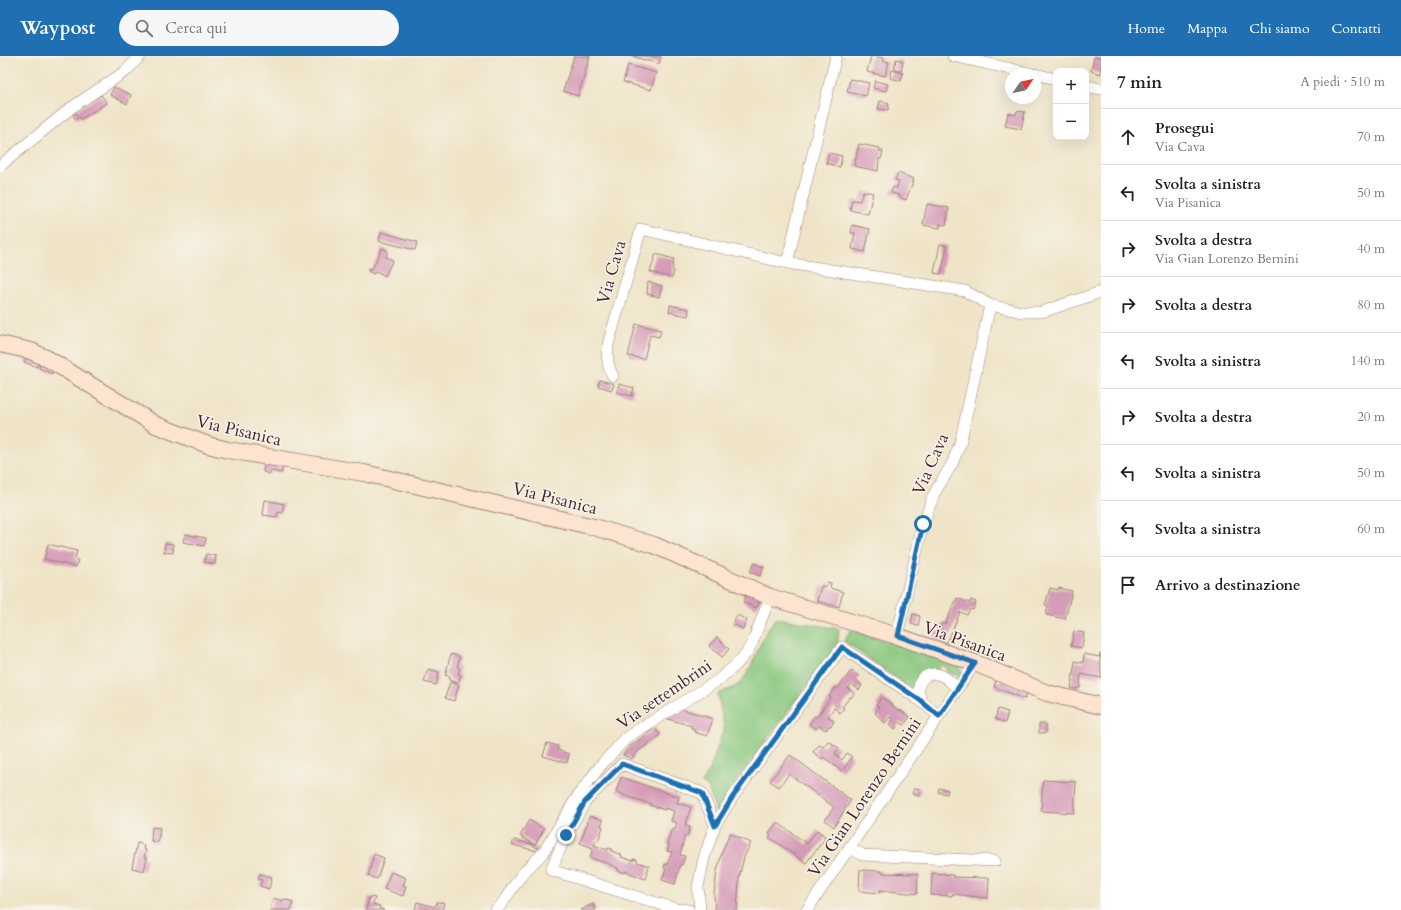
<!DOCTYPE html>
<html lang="it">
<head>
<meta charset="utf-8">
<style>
  :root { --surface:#fff; --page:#f6f6f6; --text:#222; --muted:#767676; --line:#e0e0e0; --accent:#1f6fb2 }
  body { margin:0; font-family:Cardo,serif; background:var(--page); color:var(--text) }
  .controls { position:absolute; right:12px; top:12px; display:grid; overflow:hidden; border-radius:8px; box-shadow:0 4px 16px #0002 }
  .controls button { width:36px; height:36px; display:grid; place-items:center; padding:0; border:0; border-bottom:1px solid var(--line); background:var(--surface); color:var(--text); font:20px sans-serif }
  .compass { position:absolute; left:1005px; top:12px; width:36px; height:36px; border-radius:50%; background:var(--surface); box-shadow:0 4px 16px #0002; rotate:56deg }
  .stop { position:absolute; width:12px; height:12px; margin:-9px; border:3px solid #1f6fb2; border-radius:50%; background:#fff }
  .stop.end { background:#1f6fb2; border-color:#fff; box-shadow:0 1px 4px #0008 }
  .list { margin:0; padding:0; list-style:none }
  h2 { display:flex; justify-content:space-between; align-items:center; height:52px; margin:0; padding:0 16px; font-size:17px }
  h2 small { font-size:13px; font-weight:400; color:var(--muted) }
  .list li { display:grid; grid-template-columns:26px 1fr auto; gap:12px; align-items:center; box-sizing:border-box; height:56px; padding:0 16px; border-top:1px solid var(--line) }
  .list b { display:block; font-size:15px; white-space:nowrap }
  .list p { margin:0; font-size:13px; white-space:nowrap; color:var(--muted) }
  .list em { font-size:13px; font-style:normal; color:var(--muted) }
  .icon { flex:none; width:22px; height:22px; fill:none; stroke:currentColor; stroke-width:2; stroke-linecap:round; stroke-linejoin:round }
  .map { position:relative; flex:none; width:1101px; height:854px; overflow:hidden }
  header { display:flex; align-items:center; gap:24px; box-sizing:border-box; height:56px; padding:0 20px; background:var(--accent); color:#fff }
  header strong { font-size:19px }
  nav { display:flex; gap:22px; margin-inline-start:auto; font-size:14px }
  .search { width:280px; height:36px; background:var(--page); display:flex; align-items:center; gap:10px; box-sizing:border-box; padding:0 14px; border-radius:22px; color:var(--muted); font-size:15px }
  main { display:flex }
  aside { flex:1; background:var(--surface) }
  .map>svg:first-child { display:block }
</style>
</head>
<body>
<header>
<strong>Waypost</strong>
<div class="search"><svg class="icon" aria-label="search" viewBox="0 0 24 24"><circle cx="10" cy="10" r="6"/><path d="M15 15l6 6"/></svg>Cerca qui</div>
<nav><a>Home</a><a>Mappa</a><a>Chi siamo</a><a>Contatti</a></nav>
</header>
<main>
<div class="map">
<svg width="1101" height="854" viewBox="0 0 1101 854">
  <rect width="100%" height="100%" fill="#f7f3e8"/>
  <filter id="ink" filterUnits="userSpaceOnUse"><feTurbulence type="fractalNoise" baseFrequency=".025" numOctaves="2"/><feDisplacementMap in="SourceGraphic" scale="8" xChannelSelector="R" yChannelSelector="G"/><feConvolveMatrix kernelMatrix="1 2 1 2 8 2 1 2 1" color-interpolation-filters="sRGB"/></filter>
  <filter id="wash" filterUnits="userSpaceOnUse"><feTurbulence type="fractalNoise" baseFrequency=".012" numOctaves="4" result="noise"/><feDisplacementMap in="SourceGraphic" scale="16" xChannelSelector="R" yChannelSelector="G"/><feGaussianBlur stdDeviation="0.9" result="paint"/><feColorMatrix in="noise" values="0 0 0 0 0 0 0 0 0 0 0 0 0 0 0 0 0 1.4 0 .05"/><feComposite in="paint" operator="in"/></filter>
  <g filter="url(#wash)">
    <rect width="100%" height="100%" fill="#efe4c7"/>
    <path fill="#89c87f" stroke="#6a7455" d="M777,562L839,573L837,589L730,733L717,759L708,731L702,727L710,713L724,672L718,638C724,635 735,632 740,627C757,609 759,577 777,562Z
      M851,574L953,606L959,611L962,616L959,620L947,616L948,612L941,609L938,613C921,613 921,620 913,634L844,585Z"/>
    <g id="blocks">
      <path fill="#d59cb8" d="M574,0H590L578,40L563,35Z
        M631,0H661L659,8Z
        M871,0L884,2L883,5L889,6L885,20L867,16Z
        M1094,1L1101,2V18L1091,15Z
        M896,3L903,5L901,15L894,13Z
        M628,9L656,17L651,34L623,26Z
        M892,14L903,17L901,25L890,22Z
        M850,23L869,27L866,40L847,36Z
        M875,25L888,28L886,35L873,32Z
        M114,31L131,39L127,48L110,39Z
        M101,39L107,47L81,63L79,61L76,63L73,58L74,57L76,59L77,58L76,55Z
        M880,45L889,47L888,54L878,53Z
        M1017,55L1025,56L1021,73L1005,70L1008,57L1016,59Z
        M859,88L880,92L879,95H883L881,103H879L878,115L854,110Z
        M829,97L842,100L840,111L826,107Z
        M898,117L914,123L906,144L898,141L899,139L891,137L893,131L897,132L899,125L895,124Z
        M863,135L873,137L868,158L850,154L852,144L860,145Z
        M927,148L949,152L946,169L940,168V172L923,169Z
        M852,169L870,173L865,196L852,193L855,177H851Z
        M381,176L417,186L415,194L379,185Z
        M940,188L947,190L941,218L934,217Z
        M382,192L388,195L386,201L393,204L385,220L376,215L374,218L368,215L369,212L372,213Z
        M656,198L674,203L672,211H673L672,214L674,215L672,222L650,216Z
        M648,226L662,230L659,241L647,238Z
        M670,249L689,253L688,260L669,256Z
        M636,268L661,274L659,281L650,279L644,303L628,300Z
        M27,300L39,305L37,311L24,306Z
        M41,305L56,313L52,318L39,312Z
        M600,324L614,328L612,334L598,330Z
        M619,328L634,332L632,340L617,336Z
        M265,405L283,408L282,417L271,415L270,418L263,416Z
        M265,444L284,448L282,457L278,456L277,461L263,459Z
        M185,478L206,482L204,490L183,486Z
        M165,487L173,488V497L164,496Z
        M48,488L77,495L75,503L78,504L76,511L44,503Z
        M206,498L216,500L215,508L204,506Z
        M754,507L764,511L760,520L750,516Z
        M827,526L831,527L830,532L843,536L839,551L817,545L821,530L826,531Z
        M744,532L762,540L757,552L743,546L746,540L741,537Z
        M1050,532L1058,534V532L1072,535L1065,563L1046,559L1048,550L1045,549Z
        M957,542L970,547L971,544L976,546L973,554L970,553L967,559L960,556L947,587L934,581L936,574L942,577V575L939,574L942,567L945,568Z
        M913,558L920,560L918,570L911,568Z
        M737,559L747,564L743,573L733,568Z
        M1074,575L1084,577L1082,592L1071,590Z
        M717,581L729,593L722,601L709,590Z
        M1100,597L1101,622L1081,618L1080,632H1077V633L1071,632L1075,605L1083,607L1084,598L1100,601Z
        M451,598L460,601L457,611L460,612L458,618L461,619L458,627L449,624L450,620L445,619Z
        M428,613L439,616L436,629L424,626Z
        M851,615L859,620L856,624L862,629L859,634L851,628L848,633L854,637L851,642L850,641L842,651L844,652L840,657L834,652L828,660L834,665L831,670L830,669L826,674L819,670L816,673L809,668L815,660L817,661L831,641L829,640L835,632L837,633Z
        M996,624L1028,634L1025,643L994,631Z
        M450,626L459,629L454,645L445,642Z
        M882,641L899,655L900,654L910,661L904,669L900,666L895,673L890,668L893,663L890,661L885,667L875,657L879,651L876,649Z
        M679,652L713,663L707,680L694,676L695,673L691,672L692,670L668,663Z
        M998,653L1008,656L1005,667L995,663Z
        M1039,668H1046V677H1039Z
        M655,672L660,679L636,697L632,703L623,699L628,692Z
        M828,685L839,692L835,698L842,704L847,697L852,701L842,715L823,701L822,703L813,696L819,689L823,691Z
        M547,687L558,690L557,694L569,698L567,707L543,700Z
        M790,699L851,744L834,771L825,764L834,751L789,718L779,731L770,725Z
        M621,721L679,741L677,747L691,751L685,769L690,771L687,780L685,779L680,799L685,800L682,809H680L675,828L662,824L666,813L664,812L665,808L667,809L672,796L667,795L669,789L667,788L672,773L674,774L677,767L671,765L674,755L665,752V754L650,749L651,748L623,739V738L616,735Z
        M1043,724L1076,726L1074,757L1041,755Z
        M914,732L921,733L919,740L912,738Z
        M939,732L948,734L947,738L938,736Z
        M590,760L603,764L601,770L603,771L598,785L596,784L594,789L607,794L608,792L612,793L611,795L622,799L621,801L633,805V803L637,804V806L649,810L645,823L625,815V817L617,814L618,812L610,809V808L590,802L593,792L580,787Z
        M529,764L544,773L535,789L520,780Z
        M777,766L807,788L817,774L826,781L806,807L769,781L771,779L769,777Z
        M152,771L160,772L158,786L151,785Z
        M730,777L751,787L744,801L739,822L737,854H715L714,838L717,815L722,796Z
        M514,784L528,787L539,793L538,795L512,789Z
        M137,787L144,789L143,793L146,794L144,802H147L144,815L132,812Z
        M374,798L384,802L377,823L368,820Z
        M860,814L882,815V817L918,818L917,838L880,834V837L859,835Z
        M391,816L406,822L403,829L406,830L403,840L384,833Z
        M932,817L953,819V821L989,822L988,842L952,838V840L931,839Z
        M260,818L272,821L269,833L260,830L262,824L258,823Z
        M369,841L375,842L373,848L380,850L379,852L384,854H366Z
        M273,842L283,845L284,843L293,846L291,854H270Z
        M417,846L435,851L437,846L444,847L442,854H415Z
        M593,848L596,854H581Z"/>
    </g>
  </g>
  <g filter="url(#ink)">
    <use href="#blocks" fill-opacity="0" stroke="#9c8279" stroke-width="1"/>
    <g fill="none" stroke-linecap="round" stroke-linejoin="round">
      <g stroke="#9c8279" stroke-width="12">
        <path id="street" d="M953,0L1033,18
          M1035,18L1056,23
          M1086,30L1101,33
          M0,110L71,52L126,15L140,0
          M787,207L965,235L990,249L1022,256H1042L1101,236
          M613,320C607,310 607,301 608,289L641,173L787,207L836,0
          M897,580L923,468L934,438L952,408L960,388L990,249
          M939,660L921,645C920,641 918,636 919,632C919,622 930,615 940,619C947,621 952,628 958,632
          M849,792L863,799L995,805
          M495,854L501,849L522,818L543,797L579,738L602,708L627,681L717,625L737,608L747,596L753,585L770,541
          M689,854L676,853L551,814L566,779L585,746L622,708L702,737L715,769
          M700,854L698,831L704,802L715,769L732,742L842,591L921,645
          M807,854L975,607"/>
      </g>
      <g stroke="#9c8279" stroke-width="18">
        <path id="secondary" d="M0,288L31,295L48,303L156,369L208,389L228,394L287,404L364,417L594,471L654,489L770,541L897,580L975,607L1047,637L1101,650"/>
      </g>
      <use href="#street" stroke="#fff" stroke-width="11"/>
      <use href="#secondary" stroke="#fde4d1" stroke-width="16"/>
    </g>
  </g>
  <g fill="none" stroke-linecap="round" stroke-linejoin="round" filter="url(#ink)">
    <path stroke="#1f6fb2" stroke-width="5" d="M566,779L585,746L622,708L702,737L715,770L732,742L842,591L921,645L939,660L975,607L898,580L923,468"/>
  </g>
  <g text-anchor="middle" stroke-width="3" stroke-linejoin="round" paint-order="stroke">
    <g font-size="17" fill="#4a1f2b" stroke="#f7f3e8">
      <text transform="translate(611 216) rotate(-74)" y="6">Via Cava</text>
      <text transform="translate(239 374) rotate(13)" y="6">Via Pisanica</text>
      <text transform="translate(930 408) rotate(-66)" y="6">Via Cava</text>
      <text transform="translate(555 442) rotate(14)" y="6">Via Pisanica</text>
      <text transform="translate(965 585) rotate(20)" y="6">Via Pisanica</text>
      <text transform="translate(664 638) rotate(-34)" y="6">Via settembrini</text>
      <text transform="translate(864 741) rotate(-56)" y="6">Via Gian Lorenzo Bernini</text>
    </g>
  </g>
</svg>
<div class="controls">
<button>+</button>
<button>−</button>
</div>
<svg class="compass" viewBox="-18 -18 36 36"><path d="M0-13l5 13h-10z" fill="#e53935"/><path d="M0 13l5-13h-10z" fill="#767676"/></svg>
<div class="stop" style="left:923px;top:468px"></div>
<div class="stop end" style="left:566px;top:779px"></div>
</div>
<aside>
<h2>7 min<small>A piedi · 510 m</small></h2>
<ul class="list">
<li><svg class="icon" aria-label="ahead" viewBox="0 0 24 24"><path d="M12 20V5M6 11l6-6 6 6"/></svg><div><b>Prosegui</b><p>Via Cava</p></div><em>70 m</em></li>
<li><svg class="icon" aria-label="left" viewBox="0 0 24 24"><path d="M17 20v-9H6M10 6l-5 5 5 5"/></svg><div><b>Svolta a sinistra</b><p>Via Pisanica</p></div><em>50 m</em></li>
<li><svg class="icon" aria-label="right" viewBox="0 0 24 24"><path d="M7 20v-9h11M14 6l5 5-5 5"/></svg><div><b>Svolta a destra</b><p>Via Gian Lorenzo Bernini</p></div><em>40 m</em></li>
<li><svg class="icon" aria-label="right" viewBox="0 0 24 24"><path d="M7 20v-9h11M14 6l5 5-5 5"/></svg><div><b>Svolta a destra</b></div><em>80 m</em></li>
<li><svg class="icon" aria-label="left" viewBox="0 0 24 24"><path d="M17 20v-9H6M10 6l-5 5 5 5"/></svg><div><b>Svolta a sinistra</b></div><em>140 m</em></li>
<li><svg class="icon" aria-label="right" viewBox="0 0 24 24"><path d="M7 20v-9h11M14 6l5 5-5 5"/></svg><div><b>Svolta a destra</b></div><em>20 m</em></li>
<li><svg class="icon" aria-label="left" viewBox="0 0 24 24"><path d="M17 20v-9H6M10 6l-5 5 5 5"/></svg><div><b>Svolta a sinistra</b></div><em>50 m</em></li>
<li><svg class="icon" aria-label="left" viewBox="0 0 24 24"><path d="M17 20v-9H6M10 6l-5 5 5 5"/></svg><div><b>Svolta a sinistra</b></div><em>60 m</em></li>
<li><svg class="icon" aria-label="arrive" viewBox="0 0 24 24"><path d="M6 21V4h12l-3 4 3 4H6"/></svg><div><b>Arrivo a destinazione</b></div></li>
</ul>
</aside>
</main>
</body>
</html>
